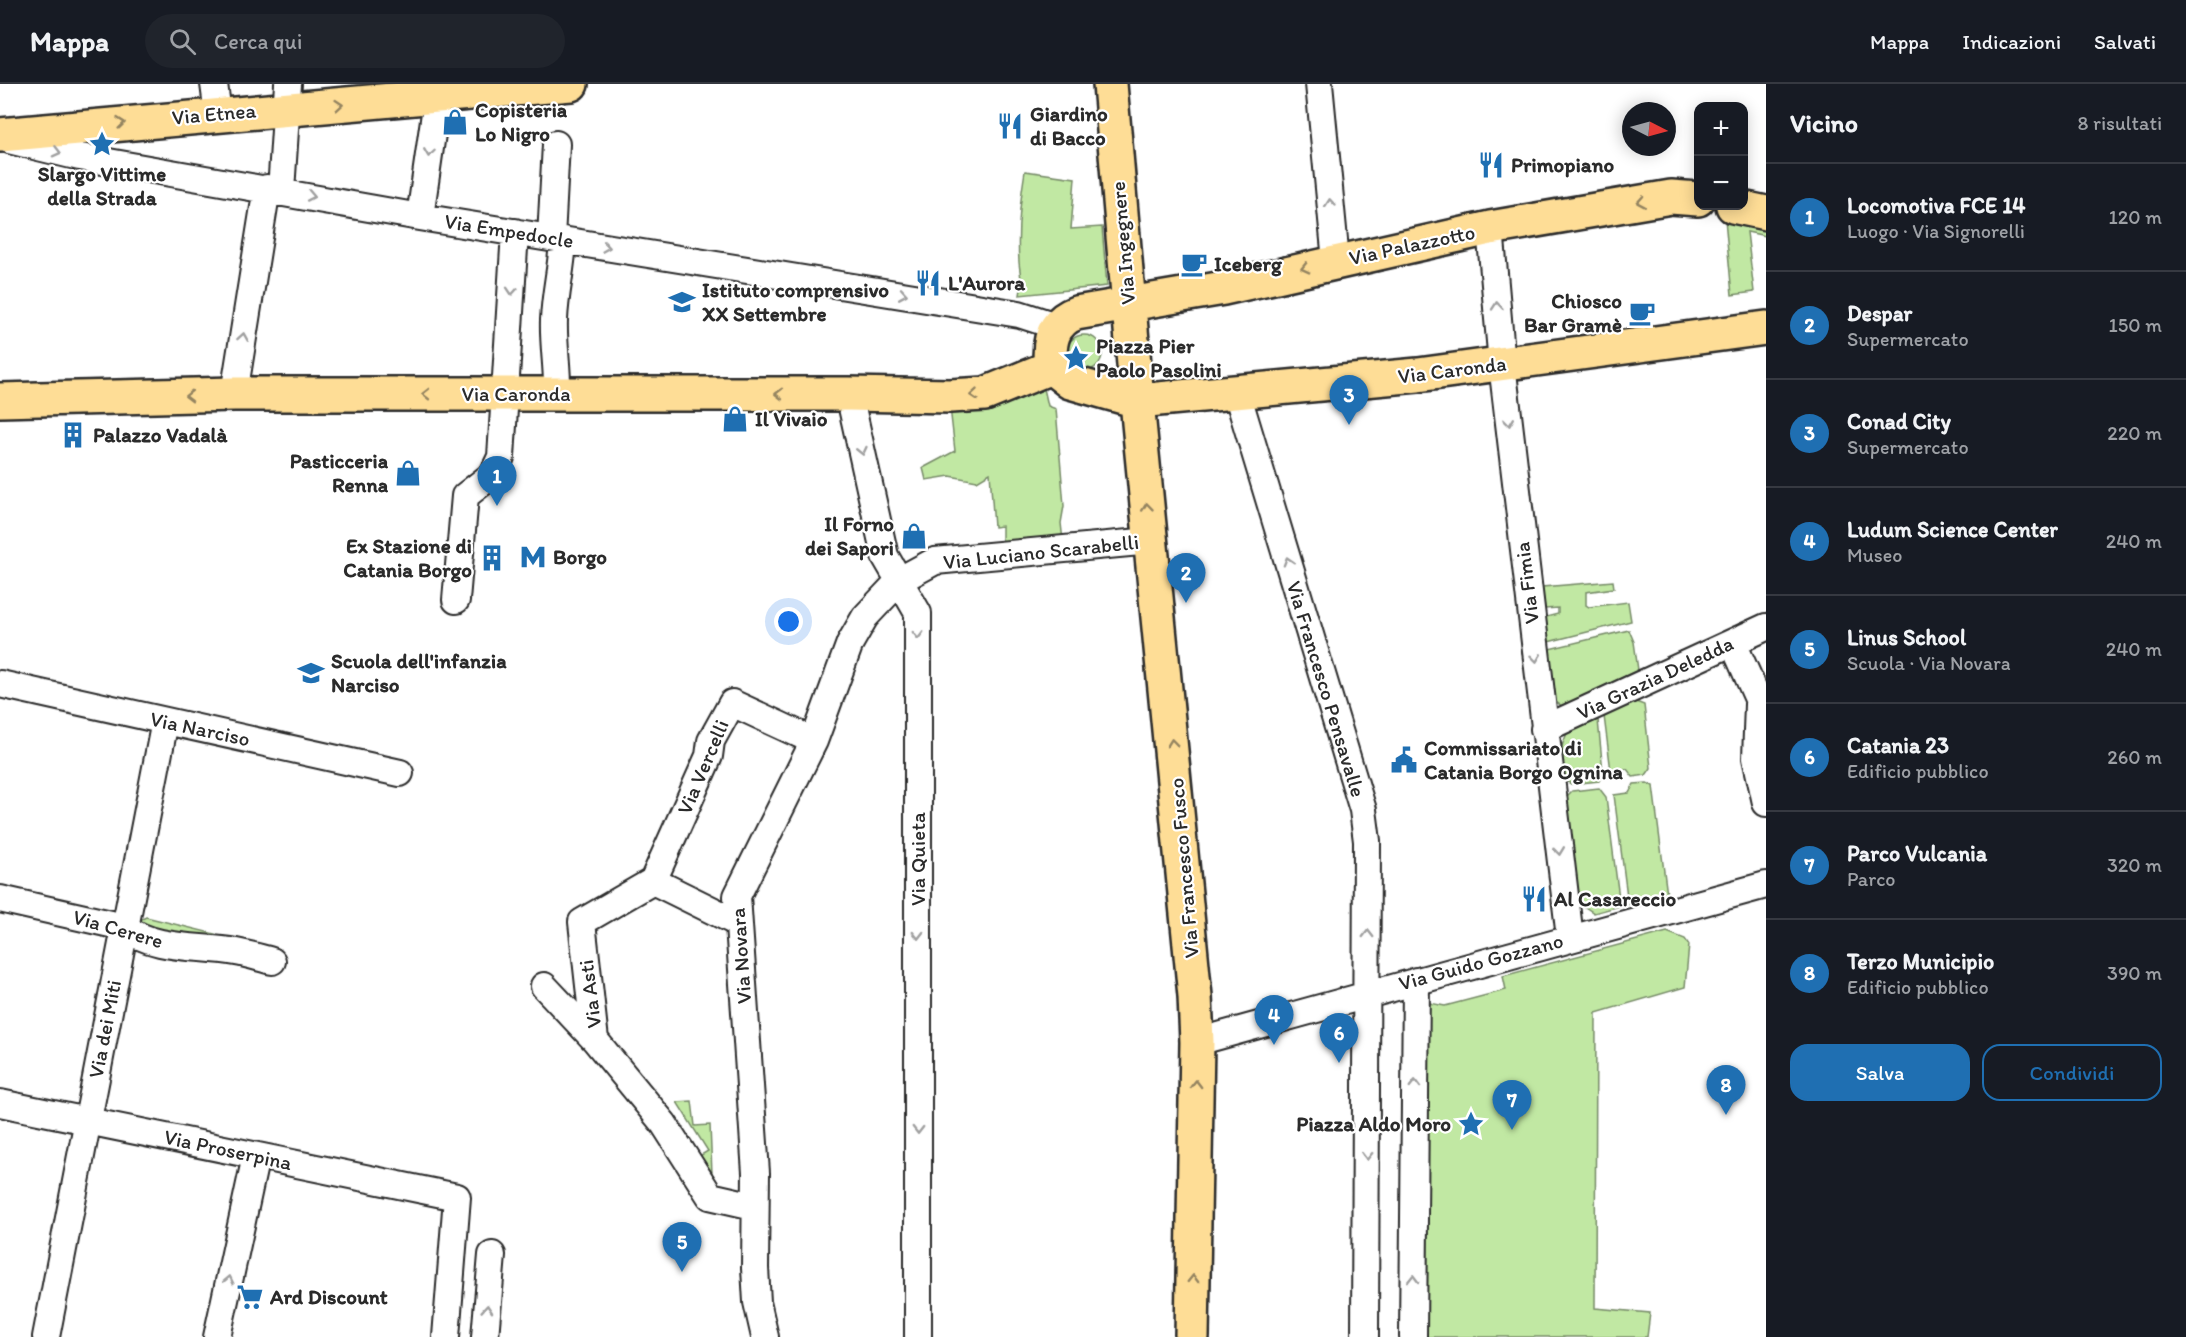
<!DOCTYPE html>
<html lang="it">
<head>
<meta charset="utf-8">
<style>
  :root { --surface:#171b24; --page:#20242c; --text:#f1f3f6; --muted:#9ea1a6; --line:#363941; --accent:#1f6fb2 }
  body { margin:0; font-family:Itim,sans-serif; background:var(--page); color:var(--text) }
  .controls { position:absolute; right:18px; top:18px; display:grid; overflow:hidden; border-radius:12px; box-shadow:0 3px 15px #0003 }
  .controls button { width:54px; height:54px; display:grid; place-items:center; padding:0; border:0; border-bottom:2px solid var(--line); background:var(--surface); color:var(--text); font:30px sans-serif }
  .compass { position:absolute; left:1622px; top:18px; width:54px; height:54px; border-radius:50%; background:var(--surface); box-shadow:0 3px 15px #0003; rotate:96deg }
  .you { position:absolute; left:789px; top:538px; width:21px; height:21px; margin:-15px; border:4px solid #fff; border-radius:50%; background:#1a73e8; box-shadow:0 0 0 9px #1a73e833 }
  .badge { display:grid; place-items:center; width:39px; height:39px; border-radius:50%; background:var(--accent); color:#fff; font-size:20px; font-weight:700 }
  .pin { position:absolute; translate:-50% -50px; filter:drop-shadow(0 2px 3px #0008) }
  .pin::after { content:''; position:absolute; top:32px; width:21px; height:18px; background:inherit; clip-path:polygon(0 0,100% 0,50% 100%) }
  .list { margin:0; padding:0; list-style:none }
  h2 { display:flex; justify-content:space-between; align-items:center; height:78px; margin:0; padding:0 24px; font-size:26px }
  h2 small { font-size:20px; font-weight:400; color:var(--muted) }
  .list li { display:grid; grid-template-columns:39px 1fr auto; gap:18px; align-items:center; box-sizing:border-box; height:108px; padding:0 24px; border-top:2px solid var(--line) }
  .list b { display:block; font-size:22px; white-space:nowrap }
  .list p { margin:0; font-size:20px; white-space:nowrap; color:var(--muted) }
  .list em { font-size:20px; font-style:normal; color:var(--muted) }
  .actions { display:flex; gap:12px; padding:18px 24px }
  .actions a { flex:1; padding:14px 0; border:2px solid var(--accent); border-radius:18px; text-align:center; font-size:21px; color:var(--accent) }
  .actions .main { background:var(--accent); color:#fff }
  .icon { flex:none; width:33px; height:33px; fill:none; stroke:currentColor; stroke-width:2; stroke-linecap:round; stroke-linejoin:round }
  .map { position:relative; flex:none; width:1766px; height:1253px; overflow:hidden }
  header { display:flex; align-items:center; gap:36px; box-sizing:border-box; height:84px; padding:0 30px; background:var(--surface); border-bottom:2px solid var(--line) }
  header strong { font-size:28px }
  nav { display:flex; gap:33px; margin-inline-start:auto; font-size:21px }
  .search { width:420px; height:54px; background:var(--page); display:flex; align-items:center; gap:15px; box-sizing:border-box; padding:0 21px; border-radius:33px; color:var(--muted); font-size:22px }
  main { display:flex }
  aside { flex:1; background:var(--surface) }
  .map>svg:first-child { display:block }
</style>
</head>
<body>
<header>
<strong>Mappa</strong>
<div class="search"><svg class="icon" aria-label="search" viewBox="0 0 24 24"><circle cx="10" cy="10" r="6"/><path d="M15 15l6 6"/></svg>Cerca qui</div>
<nav><a>Mappa</a><a>Indicazioni</a><a>Salvati</a></nav>
</header>
<main>
<div class="map">
<svg width="1766" height="1253" viewBox="0 0 1766 1253">
  <rect width="100%" height="100%" fill="#fff"/>
  <filter id="ink" filterUnits="userSpaceOnUse"><feTurbulence type="fractalNoise" baseFrequency=".0167" numOctaves="2"/><feDisplacementMap in="SourceGraphic" scale="12" xChannelSelector="R" yChannelSelector="G"/><feConvolveMatrix kernelMatrix="1 2 1 2 8 2 1 2 1" color-interpolation-filters="sRGB"/></filter>
  <g filter="url(#ink)">
    <path fill="#c1e8a3" stroke="#768a67" stroke-width="1.5" d="M1025,87L1075,94L1071,145L1102,143L1107,202L1020,211C1023,199 1020,190 1019,178C1017,147 1020,117 1025,87Z
      M1725,135L1766,145V152L1747,148L1754,208L1732,211Z
      M1066 269a18 18 0 1 1 36 0a18 18 0 1 1-36 0Z
      M1043,300L1048,322L1056,325L1064,422L1061,439L1063,457L1002,458V442L994,443L990,389L977,397L950,392L926,396L923,384L955,367L950,323Z
      M1613,497L1614,504L1586,508V521L1589,523L1628,518L1631,537L1548,558L1546,533L1558,530V524L1545,525L1542,503Z
      M1629,546L1634,558L1638,586L1562,622L1556,618L1549,565Z
      M1636,618L1644,621L1651,684L1646,691L1633,693L1627,685L1611,687L1604,632Z
      M1598,636L1603,688L1599,697L1571,700L1564,696L1560,667L1567,649Z
      M1647,699L1653,702L1667,811L1628,820L1614,711L1629,709L1634,700Z
      M1599,704L1606,713L1620,822L1594,829L1579,819L1566,713L1572,707Z
      M146,833L215,850L204,858L138,842L140,836Z
      M1667,848L1685,855L1689,861L1685,903L1596,929L1595,1224L1650,1229L1647,1253H1427L1429,919L1445,922L1506,906L1503,892Z
      M692,1017L695,1042L710,1041L712,1090L709,1091L696,1074L708,1067L677,1018Z"/>
    <g fill="none" stroke-linecap="round" stroke-linejoin="round">
      <g stroke="#2b2b2b" stroke-width="30">
        <path id="minor" d="M214,0L218,30
          M1319,0L1336,177
          M9,56L80,73L420,133L1019,230L1056,242
          M281,107L288,0
          M420,133L435,29L443,0
          M1490,144L1502,280L1570,854
          M551,154L556,60
          M1237,309L1363,726L1367,757L1365,1253
          M234,310L267,104
          M849,310L885,472L918,529V1253
          M557,311C558,285 553,261 554,236C555,208 562,183 563,156
          M456,516L465,412L493,390L501,373L515,148
          M1733,559L1766,633
          M0,600L400,689
          M1758,620L1756,674L1766,719
          M1544,645L1766,543
          M653,797L709,672L711,657L732,619L814,657
          M0,815L124,843C156,867 198,861 236,868C248,870 260,874 272,877
          M738,839L653,797L582,838L595,956L664,1040L710,1112L754,1122
          M544,902L595,956
          M1197,958L1766,801
          M0,1019L457,1113L446,1253
          M46,1253L165,637
          M217,1253L256,1072
          M485,1253L492,1171
          M765,1253L757,1218L755,1184L756,1089L737,812L814,657L850,559L865,533L900,496L935,477L1151,457
          M1413,1253L1416,897"/>
      </g>
      <g stroke="#2b2b2b" stroke-width="38">
        <path id="major" d="M1110,0L1139,339L1195,912L1197,958L1192,1253
          M0,51L571,0
          M1698,115L1671,113L1490,144L1224,204L1076,229C1052,238 1048,259 1051,283L1070,298L1137,317L1418,291L1766,244
          M1733,122L1766,129
          M0,316L234,310H849L950,312L985,310L1051,283"/>
      </g>
      <use href="#minor" stroke="#fff" stroke-width="26"/>
      <use href="#major" stroke="#fedd96" stroke-width="33"/>
    </g>
    <defs><path id="oneway-chevron" d="M-2-3.5L2.5 0L-2 3.5" fill="none" stroke-width="1.6" stroke-linecap="round" stroke-linejoin="round" transform="scale(1.5)"/></defs>
    <g stroke="#948460">
      <use href="#oneway-chevron" transform="translate(339 21) rotate(-5)"/>
      <use href="#oneway-chevron" transform="translate(121 39) rotate(-6)"/>
      <use href="#oneway-chevron" transform="translate(1641 118) rotate(170)"/>
      <use href="#oneway-chevron" transform="translate(1305 184) rotate(167)"/>
      <use href="#oneway-chevron" transform="translate(426 310) rotate(-180)"/>
      <use href="#oneway-chevron" transform="translate(779 310) rotate(180)"/>
      <use href="#oneway-chevron" transform="translate(974 311) rotate(175)"/>
      <use href="#oneway-chevron" transform="translate(189 312) rotate(179)"/>
      <use href="#oneway-chevron" transform="translate(1147 423) rotate(-96)"/>
      <use href="#oneway-chevron" transform="translate(1172 659) rotate(-96)"/>
      <use href="#oneway-chevron" transform="translate(1196 1000) rotate(-89)"/>
      <use href="#oneway-chevron" transform="translate(1193 1195) rotate(-89)"/>
    </g>
    <g stroke="#a0a0a0">
      <use href="#oneway-chevron" transform="translate(57 68) rotate(14)"/>
      <use href="#oneway-chevron" transform="translate(429 69) rotate(98)"/>
      <use href="#oneway-chevron" transform="translate(311 112) rotate(11)"/>
      <use href="#oneway-chevron" transform="translate(1330 119) rotate(-95)"/>
      <use href="#oneway-chevron" transform="translate(606 163) rotate(9)"/>
      <use href="#oneway-chevron" transform="translate(512 207) rotate(94)"/>
      <use href="#oneway-chevron" transform="translate(903 210) rotate(10)"/>
      <use href="#oneway-chevron" transform="translate(1497 222) rotate(-95)"/>
      <use href="#oneway-chevron" transform="translate(243 253) rotate(-81)"/>
      <use href="#oneway-chevron" transform="translate(1509 338) rotate(83)"/>
      <use href="#oneway-chevron" transform="translate(862 367) rotate(77)"/>
      <use href="#oneway-chevron" transform="translate(1288 477) rotate(-107)"/>
      <use href="#oneway-chevron" transform="translate(918 551) rotate(90)"/>
      <use href="#oneway-chevron" transform="translate(1536 574) rotate(83)"/>
      <use href="#oneway-chevron" transform="translate(1559 767) rotate(83)"/>
      <use href="#oneway-chevron" transform="translate(1368 850) rotate(-90)"/>
      <use href="#oneway-chevron" transform="translate(918 851) rotate(90)"/>
      <use href="#oneway-chevron" transform="translate(1415 1000) rotate(-89)"/>
      <use href="#oneway-chevron" transform="translate(918 1046) rotate(90)"/>
      <use href="#oneway-chevron" transform="translate(1367 1072) rotate(91)"/>
      <use href="#oneway-chevron" transform="translate(1413 1195) rotate(-89)"/>
      <use href="#oneway-chevron" transform="translate(229 1196) rotate(-78)"/>
      <use href="#oneway-chevron" transform="translate(487 1225) rotate(-86)"/>
    </g>
  </g>
  <defs>
    <g id="shop-bare" transform="scale(2.07)"><path d="M-5-2.5h2.3a2.7 3.5 0 0 1 5.4 0H5L5.5 6h-11ZM-1.5-2.5h3a1.5 2.3 0 0 0-3 0Z" fill="#1f6fb2" stroke="#fff" stroke-width="2.5" paint-order="stroke"/></g>
    <g id="restaurant-bare" transform="scale(2.07)"><path d="M-5-6h1v4h1v-4h1v4h1v-4h1v5L-1.5 .5V6h-2V.5L-5-1ZM5-6V6H3V1.5H1.5Q1.5-4 5-6Z" fill="#1f6fb2" stroke="#fff" stroke-width="2.5" paint-order="stroke"/></g>
    <g id="sight-bare" transform="scale(2.07)"><path d="M0-6L1.8-2.2L6-1.7L2.9 1.2L3.7 5.4L0 3.3L-3.7 5.4L-2.9 1.2L-6-1.7L-1.8-2.2Z" fill="#1f6fb2" stroke="#fff" stroke-width="2.5" paint-order="stroke"/></g>
    <g id="cafe-bare" transform="scale(2.07)"><path d="M-5.5-4.5H6V0H3Q3 3.5 0 3.5H-2.5Q-5.5 3.5-5.5 0ZM3-3.2v2h1.7v-2ZM-6 4.5H4V6H-6Z" fill="#1f6fb2" stroke="#fff" stroke-width="2.5" paint-order="stroke"/></g>
    <g id="school-bare" transform="scale(2.07)"><path d="M0-5L7-2L0 1L-7-2ZM-4 1L0 2.5L4 1V4Q0 6-4 4Z" fill="#1f6fb2" stroke="#fff" stroke-width="2.5" paint-order="stroke"/></g>
    <g id="building-bare" transform="scale(2.07)"><path d="M-4-6H4V6H1V3H-1V6H-4ZM-2.5-4.3h1.7v1.8h-1.7ZM.8-4.3h1.7v1.8H.8ZM-2.5-1h1.7V.8h-1.7ZM.8-1h1.7V.8H.8Z" fill="#1f6fb2" stroke="#fff" stroke-width="2.5" paint-order="stroke"/></g>
    <g id="metro-bare" transform="scale(2.07)"><path d="M-5.5 5V-5H-3L0 0L3-5H5.5V5H3V-.5L0 4L-3-.5V5Z" fill="#1f6fb2" stroke="#fff" stroke-width="2.5" paint-order="stroke"/></g>
    <g id="civic-bare" transform="scale(2.07)"><path d="M-.6-6.5H3V-4.5H.6V-3L4-1V1h2V6H-6V1h2V-1L-.6-3ZM-1.2 2.5V6h2.4V2.5Z" fill="#1f6fb2" stroke="#fff" stroke-width="2.5" paint-order="stroke"/></g>
    <g id="supermarket-bare" transform="scale(2.07)"><path d="M-6-5.5h2.5l.6 2H6L4.5 2H-2.5L-4.4-4H-6ZM-1.5 3.2a1.3 1.3 0 1 0 .1 0ZM3 3.2a1.3 1.3 0 1 0 .1 0Z" fill="#1f6fb2" stroke="#fff" stroke-width="2.5" paint-order="stroke"/></g>
  </defs>
  <g fill-rule="evenodd">
    <use href="#shop-bare" x="455" y="38"/>
    <use href="#restaurant-bare" x="1010" y="42"/>
    <use href="#sight-bare" x="102" y="60"/>
    <use href="#restaurant-bare" x="1491" y="81"/>
    <use href="#cafe-bare" x="1194" y="180"/>
    <use href="#restaurant-bare" x="928" y="199"/>
    <use href="#school-bare" x="682" y="218"/>
    <use href="#cafe-bare" x="1642" y="229"/>
    <use href="#sight-bare" x="1076" y="274"/>
    <use href="#shop-bare" x="735" y="335"/>
    <use href="#building-bare" x="73" y="351"/>
    <use href="#shop-bare" x="408" y="389"/>
    <use href="#shop-bare" x="914" y="452"/>
    <use href="#metro-bare" x="533" y="473"/>
    <use href="#building-bare" x="492" y="474"/>
    <use href="#school-bare" x="311" y="589"/>
    <use href="#civic-bare" x="1404" y="676"/>
    <use href="#restaurant-bare" x="1534" y="815"/>
    <use href="#sight-bare" x="1471" y="1040"/>
    <use href="#supermarket-bare" x="250" y="1213"/>
  </g>
  <g text-anchor="middle" stroke-width="4.5" stroke-linejoin="round" paint-order="stroke">
    <g font-size="21" font-weight="bold" fill="#2b2b2b" stroke="#fff" text-anchor="start">
      <text x="475" y="33">Copisteria<tspan x="475" dy="24">Lo Nigro</tspan></text>
      <text x="1030" y="37">Giardino<tspan x="1030" dy="24">di Bacco</tspan></text>
      <text x="1511" y="88">Primopiano</text>
      <text x="102" y="97" text-anchor="middle">Slargo Vittime<tspan x="102" dy="24">della Strada</tspan></text>
      <text x="1214" y="187">Iceberg</text>
      <text x="948" y="206">L'Aurora</text>
      <text x="702" y="213">Istituto comprensivo<tspan x="702" dy="24">XX Settembre</tspan></text>
      <text x="1622" y="224" text-anchor="end">Chiosco<tspan x="1622" dy="24">Bar Gramè</tspan></text>
      <text x="1096" y="269">Piazza Pier<tspan x="1096" dy="24">Paolo Pasolini</tspan></text>
      <text x="755" y="342">Il Vivaio</text>
      <text x="93" y="358">Palazzo Vadalà</text>
      <text x="388" y="384" text-anchor="end">Pasticceria<tspan x="388" dy="24">Renna</tspan></text>
      <text x="894" y="447" text-anchor="end">Il Forno<tspan x="894" dy="24">dei Sapori</tspan></text>
      <text x="472" y="469" text-anchor="end">Ex Stazione di<tspan x="472" dy="24">Catania Borgo</tspan></text>
      <text x="553" y="480">Borgo</text>
      <text x="331" y="584">Scuola dell'infanzia<tspan x="331" dy="24">Narciso</tspan></text>
      <text x="1424" y="671">Commissariato di<tspan x="1424" dy="24">Catania Borgo Ognina</tspan></text>
      <text x="1554" y="822">Al Casareccio</text>
      <text x="1451" y="1047" text-anchor="end">Piazza Aldo Moro</text>
      <text x="270" y="1220">Ard Discount</text>
    </g>
    <g font-size="21" fill="#2b2b2b" stroke="#fff">
      <text transform="translate(214 30) rotate(-5)" y="7">Via Etnea</text>
      <text transform="translate(509 147) rotate(9)" y="7">Via Empedocle</text>
      <text transform="translate(1123 159) rotate(-95)" y="7">Via Ingegnere</text>
      <text transform="translate(1412 161) rotate(-12)" y="7">Via Palazzotto</text>
      <text transform="translate(1452 286) rotate(-7)" y="7">Via Caronda</text>
      <text x="516" y="317">Via Caronda</text>
      <text transform="translate(1041 468) rotate(-6)" y="7">Via Luciano Scarabelli</text>
      <text transform="translate(1527 499) rotate(-97)" y="7">Via Fimia</text>
      <text transform="translate(1655 594) rotate(-25)" y="7">Via Grazia Deledda</text>
      <text transform="translate(1326 605) rotate(73)" y="7">Via Francesco Pensavalle</text>
      <text transform="translate(200 645) rotate(12)" y="7">Via Narciso</text>
      <text transform="translate(703 683) rotate(-67)" y="7">Via Vercelli</text>
      <text transform="translate(918 775) rotate(-90)" y="7">Via Quieta</text>
      <text transform="translate(1184 784) rotate(-95)" y="7">Via Francesco Fusco</text>
      <text transform="translate(118 845) rotate(16)" y="7">Via Cerere</text>
      <text transform="translate(741 872) rotate(-94)" y="7">Via Novara</text>
      <text transform="translate(1481 878) rotate(-15)" y="7">Via Guido Gozzano</text>
      <text transform="translate(590 910) rotate(-97)" y="7">Via Asti</text>
      <text transform="translate(105 945) rotate(-79)" y="7">Via dei Miti</text>
      <text transform="translate(228 1066) rotate(12)" y="7">Via Proserpina</text>
    </g>
  </g>
</svg>
<div class="controls">
<button>+</button>
<button>−</button>
</div>
<svg class="compass" viewBox="-18 -18 36 36"><path d="M0-13l5 13h-10z" fill="#e53935"/><path d="M0 13l5-13h-10z" fill="#9ea1a6"/></svg>
<div class="you"></div>
<div class="pin badge" style="left:497px;top:422px">1</div>
<div class="pin badge" style="left:1186px;top:519px">2</div>
<div class="pin badge" style="left:1349px;top:341px">3</div>
<div class="pin badge" style="left:1274px;top:961px">4</div>
<div class="pin badge" style="left:682px;top:1188px">5</div>
<div class="pin badge" style="left:1339px;top:979px">6</div>
<div class="pin badge" style="left:1512px;top:1046px">7</div>
<div class="pin badge" style="left:1726px;top:1031px">8</div>
</div>
<aside>
<h2>Vicino<small>8 risultati</small></h2>
<ul class="list">
<li><span class="badge">1</span><div><b>Locomotiva FCE 14</b><p>Luogo · Via Signorelli</p></div><em>120 m</em></li>
<li><span class="badge">2</span><div><b>Despar</b><p>Supermercato</p></div><em>150 m</em></li>
<li><span class="badge">3</span><div><b>Conad City</b><p>Supermercato</p></div><em>220 m</em></li>
<li><span class="badge">4</span><div><b>Ludum Science Center</b><p>Museo</p></div><em>240 m</em></li>
<li><span class="badge">5</span><div><b>Linus School</b><p>Scuola · Via Novara</p></div><em>240 m</em></li>
<li><span class="badge">6</span><div><b>Catania 23</b><p>Edificio pubblico</p></div><em>260 m</em></li>
<li><span class="badge">7</span><div><b>Parco Vulcania</b><p>Parco</p></div><em>320 m</em></li>
<li><span class="badge">8</span><div><b>Terzo Municipio</b><p>Edificio pubblico</p></div><em>390 m</em></li>
</ul>
<div class="actions"><a class="main">Salva</a><a>Condividi</a></div>
</aside>
</main>
</body>
</html>
